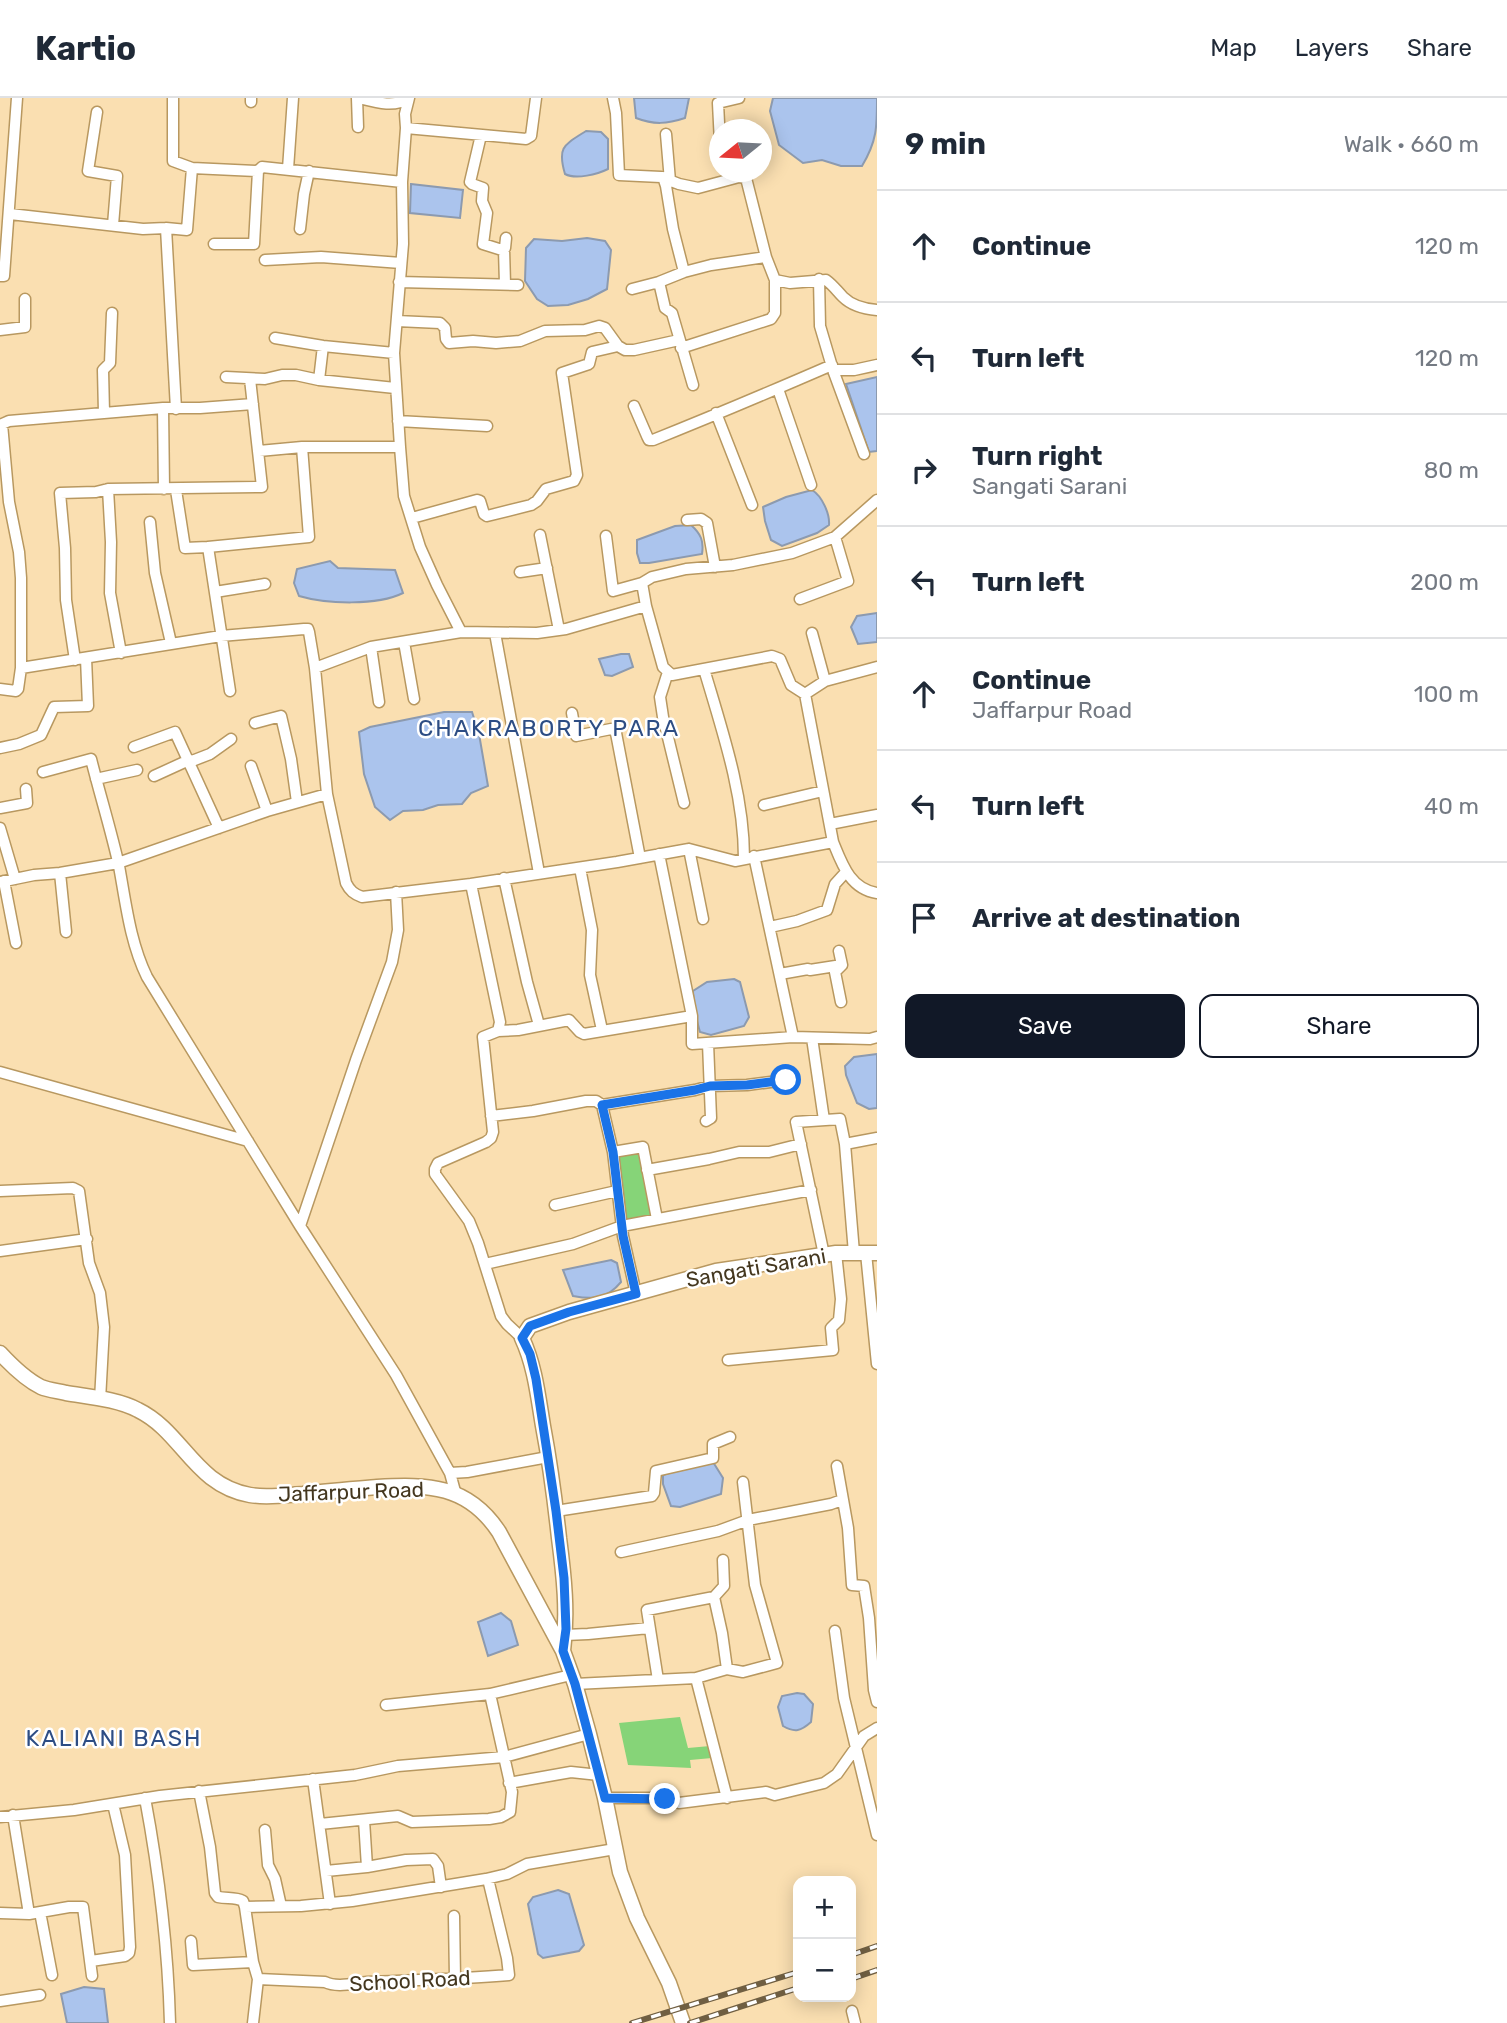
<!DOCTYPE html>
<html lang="en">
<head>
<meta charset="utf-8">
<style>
  :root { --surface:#fff; --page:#f2f2f3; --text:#1f2937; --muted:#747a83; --line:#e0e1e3; --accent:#111827 }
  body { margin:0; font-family:Rubik,sans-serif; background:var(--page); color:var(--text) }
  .controls { position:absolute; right:21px; bottom:21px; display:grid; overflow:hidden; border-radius:14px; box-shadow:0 4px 18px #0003 }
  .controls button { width:63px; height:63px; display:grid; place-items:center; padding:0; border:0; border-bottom:2px solid var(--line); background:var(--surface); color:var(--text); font:35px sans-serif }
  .compass { position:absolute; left:709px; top:21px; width:63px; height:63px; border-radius:50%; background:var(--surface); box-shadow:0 4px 18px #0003; rotate:252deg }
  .stop { position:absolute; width:21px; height:21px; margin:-16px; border:5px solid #1a73e8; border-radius:50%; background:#fff }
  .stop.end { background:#1a73e8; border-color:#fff; box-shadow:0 2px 7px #0008 }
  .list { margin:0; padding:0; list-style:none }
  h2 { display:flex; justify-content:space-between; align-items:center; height:91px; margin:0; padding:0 28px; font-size:30px }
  h2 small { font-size:23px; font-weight:400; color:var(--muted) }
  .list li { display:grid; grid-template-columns:46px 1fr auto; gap:21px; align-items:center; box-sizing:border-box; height:112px; padding:0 28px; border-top:2px solid var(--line) }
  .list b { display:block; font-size:26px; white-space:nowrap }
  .list p { margin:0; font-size:23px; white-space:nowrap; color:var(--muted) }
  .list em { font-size:23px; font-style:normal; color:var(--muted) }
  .actions { display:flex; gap:14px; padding:21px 28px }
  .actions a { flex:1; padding:16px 0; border:2px solid var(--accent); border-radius:14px; text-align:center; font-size:24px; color:var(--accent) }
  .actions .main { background:var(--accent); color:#fff }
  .icon { flex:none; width:38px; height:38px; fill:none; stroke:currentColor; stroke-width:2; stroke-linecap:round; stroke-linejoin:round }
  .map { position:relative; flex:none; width:877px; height:1925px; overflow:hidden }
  header { display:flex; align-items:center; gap:42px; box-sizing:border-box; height:98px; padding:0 35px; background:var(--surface); border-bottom:2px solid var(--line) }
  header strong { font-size:33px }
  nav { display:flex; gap:38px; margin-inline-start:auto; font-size:24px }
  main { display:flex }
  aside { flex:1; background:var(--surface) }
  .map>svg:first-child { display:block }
</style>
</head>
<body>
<header>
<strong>Kartio</strong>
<nav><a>Map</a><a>Layers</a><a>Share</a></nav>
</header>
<main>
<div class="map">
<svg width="877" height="1925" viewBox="0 0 877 1925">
  <rect width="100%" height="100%" fill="#fadfb1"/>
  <path fill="#86d478" d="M641,1053L653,1119L625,1125L614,1055Z
    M680,1619L688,1650L710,1648L712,1660L690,1662L691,1670L628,1667L619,1625Z"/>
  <path fill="#abc4ed" stroke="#8c9aaf" stroke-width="2" d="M634,0H689L685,20C667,26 654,27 636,20Z
    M773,0H877C877,29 877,43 862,68H841L822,62L803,65L779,47L770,13Z
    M586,33L601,34L608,41V71C598,76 576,82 565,76C557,49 564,47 586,33Z
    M411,86L463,92L460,120L410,115Z
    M587,140L605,143L611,152L607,191L588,201L568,207L548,208L537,201L525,183L526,150L534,141L562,143Z
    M877,279V353L869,354L846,286Z
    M812,392C822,398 830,416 829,427L817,435L782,448L771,442L765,423L763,409L786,399Z
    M691,427C701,436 704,443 702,456L649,465H640L637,455V442L675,428Z
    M330,463L338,470L395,472L403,495C377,508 326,506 299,498L294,485L297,471Z
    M877,515V544L858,546L851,529L857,518Z
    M621,556H629L633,569L612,578L605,577L599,561Z
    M444,614H472L479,636L488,688L471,695L462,706L438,707L423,712L403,713L390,722L375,709L364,676L359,634L370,629Z
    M734,881L740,884L749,919L744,928L711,937L700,934L694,912L693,893L707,884Z
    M877,956V1010L869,1011L857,1005L846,977L845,968L854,959Z
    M611,1162L617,1165L621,1184C607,1201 594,1202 573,1198L563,1172Z
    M713,1364L723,1380L721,1396L680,1409L671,1408L663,1386V1377L683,1370Z
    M501,1515L511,1523L518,1547L488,1558L478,1524Z
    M797,1595L804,1596L813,1606L811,1624C801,1633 795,1635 783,1628L778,1609L782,1598Z
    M558,1792L569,1796L584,1847L579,1853L543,1860L538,1856L528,1806L533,1799Z
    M84,1889L104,1891L108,1925H67L61,1896Z"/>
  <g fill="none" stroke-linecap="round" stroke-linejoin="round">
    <g stroke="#b89860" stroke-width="13">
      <path id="street" d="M173,0V63L192,70L258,73L262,69L402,84
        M357,0L358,29
        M359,0C375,4 394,10 409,0
        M409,0L405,16L406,30L402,84L403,146L394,255L400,349L404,398L420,449L437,487L461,534
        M613,0L616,15L619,77L661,79L679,86L698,90L739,79L746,80L766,159L775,182L790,185L826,182C833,187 837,193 843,199C852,208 865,211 877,212
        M251,4V0
        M97,14L88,73L117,78L113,127
        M406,30L526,41L531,38L536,0
        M666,36L670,83
        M481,37L470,84L472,86L483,90L482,103L487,115L483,146L502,152L505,150L506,140
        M720,45L718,5L739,0
        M288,71L293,0
        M663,79L666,88L673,131L684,174
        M10,116L143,131L166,130
        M300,131L304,96L309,73
        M214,146H254L258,73
        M504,151L505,186
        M265,162L321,159L401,165
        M0,178H4L17,0
        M819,181L820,228L833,272L864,356
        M399,184L518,187
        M659,184L665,210L672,215L693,287
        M632,191L659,184L684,174L711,167L766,159
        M397,223L440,225L445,230L446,241L449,245L473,243L496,245L520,243L545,233L585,232L599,228L605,230L618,248L625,252H634L679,242
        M0,232L25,229V201
        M275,240L323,248L394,255
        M681,250L771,221L775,215V182
        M833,272H854L877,267
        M226,279L265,281L282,277H296L319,282L395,290
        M319,282L323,248
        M778,291L811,387
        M634,308L647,338L649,342H653C713,318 772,293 832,267
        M163,310L164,391
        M176,311L166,130L187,132L192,70
        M104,315L103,272L110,265L112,215
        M716,315L752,407
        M398,323L487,328
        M0,327L9,323L163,310H200L253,306
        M259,353L302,349H400
        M108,391L111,444L110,495L121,555
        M176,392L185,450L208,449L309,439L302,349
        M412,420L477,402L480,403L484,416L487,418L531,407L537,403L546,391L574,383L577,377L562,275L589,266L592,254L618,248
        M687,422L701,421L707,425L715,469
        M150,424L155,475L171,545
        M540,437L559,532
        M606,438L613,493L642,485
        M208,449L230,593
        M520,474L547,470
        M215,494L265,486
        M800,501L848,483L835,439
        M646,508L642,485L652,479L686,471L733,467L792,455L835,439L877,402
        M495,535L539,775
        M812,535L825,583
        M404,544L414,601
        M371,549L379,604
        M75,562L66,502L65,450L60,395L96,394L108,391L262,389L250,281
        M21,570L221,538L304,531H308L309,534L315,570
        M704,571C722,632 744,696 744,760
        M668,574L660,599L663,619L684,705
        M0,591L16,593L18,591L21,570V480L19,454L9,404L2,326
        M805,596L825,583L877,569
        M572,615L576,638L611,631H613L616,635L640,760
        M255,625L281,618L291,661L297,704
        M134,649L175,634L219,730
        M0,650L19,646L41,637L54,609L88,608L86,560
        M251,668L267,713
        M43,674L91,661C100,697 111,732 119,768C126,806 130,844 147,879L300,1128L396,1277L450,1375L456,1397
        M154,678L189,662L192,663L210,656L231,641
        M96,681L137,672
        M327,696L315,570L371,549L461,534L537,535L566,531L646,508L663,569L672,577L772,558L780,561L791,587L805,596L833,744
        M764,707L823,693
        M0,710L27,705L26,691
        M830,726L877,717
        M0,730L15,781
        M689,751L703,821
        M659,756L692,918V946L793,939L870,941L877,939
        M754,758L793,939
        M580,770L592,832L590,877L602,932
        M60,775L66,834
        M504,780L527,884L539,927
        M4,783L16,845
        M0,784L34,777L60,775L118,765L267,713L327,696L346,785C350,793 354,796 362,799L471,786L617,764L689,751L735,763L833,744C842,766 850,791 877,795
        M471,786L500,924L498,933L483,939L493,1034L491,1040L486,1044L438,1065L435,1071V1076L469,1123L478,1145L501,1218L507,1226L522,1240
        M770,829L797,823L827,812L835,786L845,775
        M839,853L842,867L835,874L841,904
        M780,876L808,871L810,872L842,867
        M498,933L518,932L569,922L580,934L584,936L692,918
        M812,940L824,1022
        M0,974L248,1043
        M602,1007L613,1054
        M491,1018L533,1013L586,1003H596L602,1007L695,992L710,988L747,987L786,982
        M706,1023L711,1020L708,945
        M845,1046L877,1040
        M647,1072L709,1061L739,1054H769L801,1046
        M0,1093L73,1090L79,1093L89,1165L100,1195L104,1229L100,1302
        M555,1107L617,1093
        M300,1128L356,962L392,864L398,832L396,794
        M0,1153L87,1141
        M866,1155L877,1266
        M824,1157L796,1024L840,1021L845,1046L854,1155
        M485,1166L573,1146L622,1128L811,1092
        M636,1196L623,1138L613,1054L643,1049L657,1121
        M728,1262L833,1252L831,1230L839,1222L841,1201L836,1155
        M837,1368L848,1430L852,1487L864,1488L869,1520L874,1592L877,1604
        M450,1375L467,1374L548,1359
        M556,1413L652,1398L654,1395L656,1373L713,1360V1346L730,1339
        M621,1454L718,1433L748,1422L831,1406L842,1402
        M714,1499L722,1535L727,1571
        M835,1533L844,1600L877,1737
        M565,1537L588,1536L649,1530
        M696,1580L727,1700
        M658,1582L647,1512L714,1499L724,1488L723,1462
        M575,1586L696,1580L727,1571L743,1574L777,1565L755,1487L743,1384
        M386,1607L490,1596L571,1577
        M313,1681L330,1806
        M509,1685L571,1674L599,1677
        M199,1693L210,1749L215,1795L218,1799C227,1801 235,1799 243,1803L245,1809L253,1864L258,1881L253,1925
        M145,1700C159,1775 168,1849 170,1925
        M605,1700H661L679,1705L766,1694L775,1697L824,1685L837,1676L864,1638L877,1630
        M13,1717L29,1816
        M0,1719L74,1712L160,1698L355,1677L398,1668L504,1659L589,1636
        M320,1726L398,1718L412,1724L489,1721L501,1719L510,1714L512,1694L490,1596
        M265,1732L268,1767L275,1781L281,1808
        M367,1769L406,1762L433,1761L438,1768L441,1789
        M326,1773L367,1769L364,1722
        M245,1809L301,1808L352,1803L486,1781L507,1776L527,1766L615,1751
        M40,1814L52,1877
        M0,1815L29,1816L69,1809H83L92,1878
        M454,1818L455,1881
        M191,1843L193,1867L253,1864
        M91,1863L125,1858L129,1855L130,1849L125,1757L113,1706
        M258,1881L325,1884C337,1890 354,1885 367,1884C415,1882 461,1881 509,1877L507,1860L488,1781
        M0,1903L40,1897
        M852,1913L855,1925"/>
    </g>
    <g stroke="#b89860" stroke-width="17">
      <path id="secondary" d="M0,1255C12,1268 25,1281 41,1289C48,1292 58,1293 66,1295C90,1299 117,1301 138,1312C183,1334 194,1387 250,1397C267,1400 287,1397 303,1396C328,1393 353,1391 377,1389C428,1386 468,1387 499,1434L563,1553L575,1586L589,1636L605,1700L620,1774L637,1820L669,1885L683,1925
        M563,1553C568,1515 564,1478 559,1440C555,1403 550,1365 543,1328C538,1298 535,1268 522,1240L530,1228L569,1214L716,1173L836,1155H877"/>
    </g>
    <use href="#street" stroke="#fff" stroke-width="10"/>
    <use href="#secondary" stroke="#fff" stroke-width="14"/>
    <g stroke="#705f42" stroke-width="6">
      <path id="rail" d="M851,1857L877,1848
        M851,1881L877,1872
        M632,1925L798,1874
        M690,1925L798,1890"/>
    </g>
    <use href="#rail" stroke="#fff" stroke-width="3.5" stroke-dasharray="10" stroke-linecap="butt"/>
  </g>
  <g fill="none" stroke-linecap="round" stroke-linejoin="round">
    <path stroke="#1a73e8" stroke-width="9" d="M665,1701L605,1700L575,1586L563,1553L566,1531L564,1480L556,1413L536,1281L530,1256L522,1240L530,1228L569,1214L636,1196L623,1138L613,1054L602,1007L695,992L710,988L747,987L786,982"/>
  </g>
  <g text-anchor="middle" stroke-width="5" stroke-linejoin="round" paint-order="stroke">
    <g font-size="21" fill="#44371f" stroke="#fff">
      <text transform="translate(756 1170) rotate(-10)" y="7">Sangati Sarani</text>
      <text transform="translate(351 1394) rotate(-2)" y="7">Jaffarpur Road</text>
      <text transform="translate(410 1883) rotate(-3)" y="7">School Road</text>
    </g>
    <g font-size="23" letter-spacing="2" fill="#2d4d84" stroke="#fff">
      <text x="549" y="638">CHAKRABORTY PARA</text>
      <text x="114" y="1648">KALIANI BASH</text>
    </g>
  </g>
</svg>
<div class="controls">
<button>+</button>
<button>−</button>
</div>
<svg class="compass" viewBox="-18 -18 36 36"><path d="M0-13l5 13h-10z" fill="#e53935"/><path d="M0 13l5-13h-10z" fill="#747a83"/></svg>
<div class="stop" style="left:786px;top:982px"></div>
<div class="stop end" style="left:665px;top:1701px"></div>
</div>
<aside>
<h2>9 min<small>Walk · 660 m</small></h2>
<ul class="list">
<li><svg class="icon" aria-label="ahead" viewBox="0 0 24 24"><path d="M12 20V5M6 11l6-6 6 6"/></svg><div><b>Continue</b></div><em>120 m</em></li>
<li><svg class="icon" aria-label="left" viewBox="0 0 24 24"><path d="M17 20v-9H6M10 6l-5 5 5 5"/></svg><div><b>Turn left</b></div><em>120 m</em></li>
<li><svg class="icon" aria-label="right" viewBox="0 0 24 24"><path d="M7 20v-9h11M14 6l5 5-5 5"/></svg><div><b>Turn right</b><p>Sangati Sarani</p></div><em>80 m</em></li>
<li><svg class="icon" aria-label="left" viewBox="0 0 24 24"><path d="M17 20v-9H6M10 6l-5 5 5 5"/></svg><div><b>Turn left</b></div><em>200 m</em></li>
<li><svg class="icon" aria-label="ahead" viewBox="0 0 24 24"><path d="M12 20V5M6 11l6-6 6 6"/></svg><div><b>Continue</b><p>Jaffarpur Road</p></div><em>100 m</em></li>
<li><svg class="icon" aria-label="left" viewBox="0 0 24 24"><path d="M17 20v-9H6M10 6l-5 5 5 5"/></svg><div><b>Turn left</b></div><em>40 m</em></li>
<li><svg class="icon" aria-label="arrive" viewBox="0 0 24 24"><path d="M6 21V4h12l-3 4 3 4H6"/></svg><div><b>Arrive at destination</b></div></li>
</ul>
<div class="actions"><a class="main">Save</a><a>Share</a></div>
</aside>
</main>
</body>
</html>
